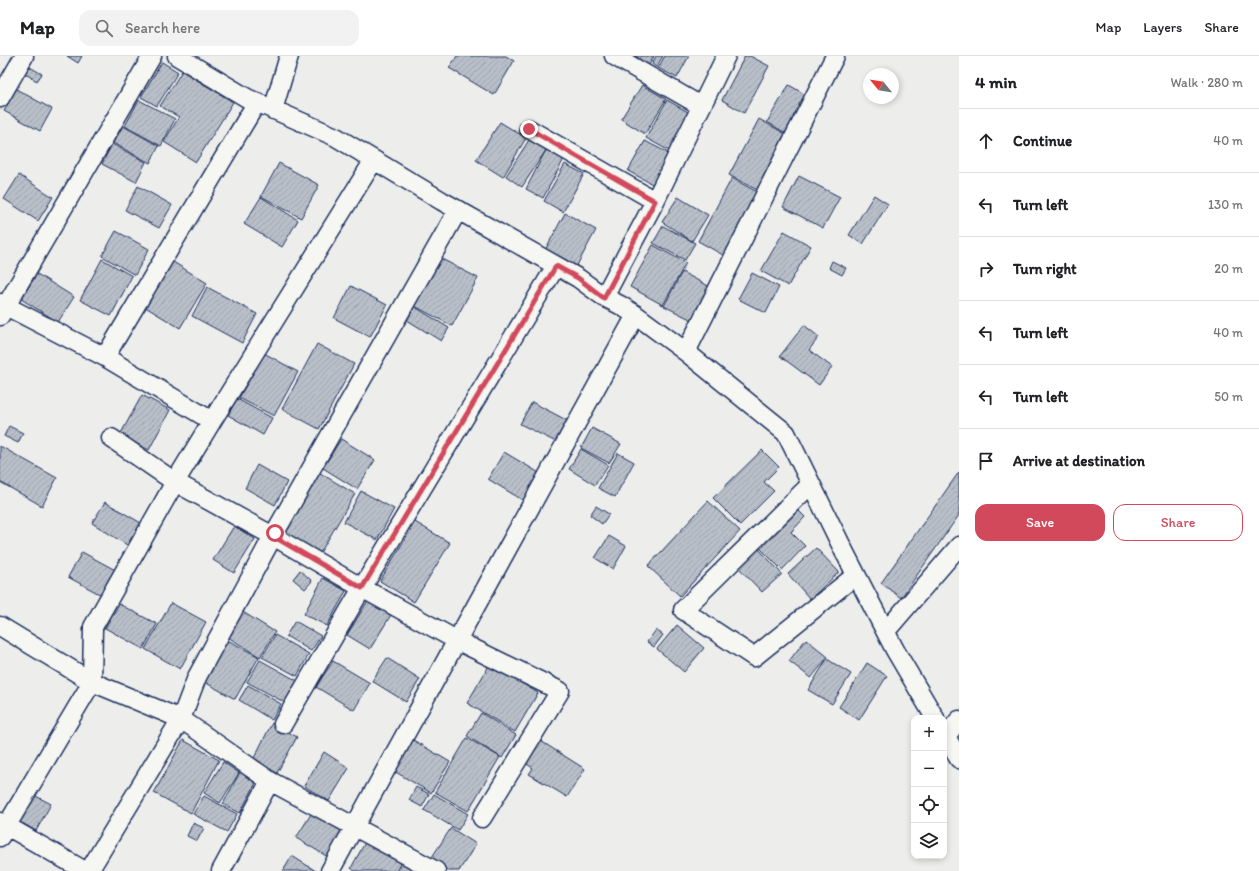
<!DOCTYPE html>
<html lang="en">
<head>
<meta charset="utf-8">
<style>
  :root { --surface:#fff; --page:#f2f2f2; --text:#202124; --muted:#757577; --line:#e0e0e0; --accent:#d1495b }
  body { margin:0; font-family:Itim,sans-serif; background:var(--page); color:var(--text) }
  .controls { position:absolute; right:12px; bottom:12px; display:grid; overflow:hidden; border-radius:8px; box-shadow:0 2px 6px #0003 }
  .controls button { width:36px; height:36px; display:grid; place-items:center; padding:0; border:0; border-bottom:1px solid var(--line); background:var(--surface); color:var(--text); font:20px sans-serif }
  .compass { position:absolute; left:863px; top:12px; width:36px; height:36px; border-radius:50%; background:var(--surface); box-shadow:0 2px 6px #0003; rotate:300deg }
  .stop { position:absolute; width:12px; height:12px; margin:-9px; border:3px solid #d1495b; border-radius:50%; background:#fff }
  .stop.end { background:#d1495b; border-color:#fff; box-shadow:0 1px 4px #0008 }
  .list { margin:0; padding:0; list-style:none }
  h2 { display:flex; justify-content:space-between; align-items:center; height:52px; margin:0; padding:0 16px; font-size:17px }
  h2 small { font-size:13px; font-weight:400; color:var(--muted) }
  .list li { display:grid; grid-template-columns:26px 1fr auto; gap:12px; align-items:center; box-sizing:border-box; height:64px; padding:0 16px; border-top:1px solid var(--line) }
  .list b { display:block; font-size:15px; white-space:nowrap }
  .list em { font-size:13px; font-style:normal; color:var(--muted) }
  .actions { display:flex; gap:8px; padding:12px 16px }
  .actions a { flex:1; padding:9px 0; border:1px solid var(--accent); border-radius:12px; text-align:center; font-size:14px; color:var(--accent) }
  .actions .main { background:var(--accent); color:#fff }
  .icon { flex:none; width:22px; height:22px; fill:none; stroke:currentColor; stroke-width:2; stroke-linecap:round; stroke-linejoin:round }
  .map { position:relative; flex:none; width:959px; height:815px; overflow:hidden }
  header { display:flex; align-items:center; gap:24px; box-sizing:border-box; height:56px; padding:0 20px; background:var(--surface); border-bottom:1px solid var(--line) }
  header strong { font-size:19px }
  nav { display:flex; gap:22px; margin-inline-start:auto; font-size:14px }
  .search { width:280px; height:36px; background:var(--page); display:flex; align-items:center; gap:10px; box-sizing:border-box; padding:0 14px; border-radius:12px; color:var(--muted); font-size:15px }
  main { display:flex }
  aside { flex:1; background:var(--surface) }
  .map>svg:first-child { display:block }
</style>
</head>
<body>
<header>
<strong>Map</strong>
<div class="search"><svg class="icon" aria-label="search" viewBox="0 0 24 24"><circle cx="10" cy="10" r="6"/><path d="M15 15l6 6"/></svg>Search here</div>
<nav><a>Map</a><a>Layers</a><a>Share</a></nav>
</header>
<main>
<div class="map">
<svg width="959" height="815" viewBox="0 0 959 815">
  <defs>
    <pattern id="building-hatch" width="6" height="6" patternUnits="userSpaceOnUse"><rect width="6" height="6" fill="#b9bfc8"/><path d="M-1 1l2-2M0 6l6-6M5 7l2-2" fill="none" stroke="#9ea4ae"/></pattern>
  </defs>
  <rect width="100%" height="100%" fill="#edeeec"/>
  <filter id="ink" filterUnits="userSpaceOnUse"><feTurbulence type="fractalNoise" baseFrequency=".025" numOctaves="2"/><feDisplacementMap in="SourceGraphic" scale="8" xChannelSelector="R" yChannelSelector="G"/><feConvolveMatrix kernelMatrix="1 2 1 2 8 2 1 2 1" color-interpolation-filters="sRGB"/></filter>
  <g filter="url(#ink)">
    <path fill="url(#building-hatch)" stroke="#1b2f5e" d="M67,0H82L78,7Z
      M457,0H506L514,5L494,39L449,12Z
      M635,0H654L649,9Z
      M656,0H663L656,11L652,8Z
      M665,0H689L677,22L658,12Z
      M745,0H750L769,10L744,57L722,44Z
      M162,6L178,16L157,50L141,41Z
      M28,10L42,18L37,25L24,17Z
      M182,15L233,46L196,106L164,86L179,61L160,50Z
      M642,29L666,43L645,78L621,63Z
      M789,29L811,42L789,79L767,66Z
      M16,33L52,53L40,75L4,55Z
      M139,44L175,63L161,90L125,70Z
      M667,44L693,59L673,97L646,82Z
      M759,63L791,81L761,136L729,119Z
      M500,66L526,82L503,121L476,104Z
      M123,70L159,90L150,107L113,87Z
      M529,84L546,94L522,131L506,120Z
      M645,85L672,99L656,130L628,115Z
      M112,88L146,106L136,126L102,108Z
      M546,94L564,103L543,142L526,133Z
      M279,107L319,129L301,162L261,140Z
      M565,108L584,118L563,156L544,145Z
      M19,119L53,141L38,165L4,143Z
      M799,120L840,141L823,172L783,151Z
      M732,122L764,140L730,203L698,185Z
      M138,130L172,149L159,172L125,154Z
      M874,139L888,148L863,188L849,179Z
      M261,141L298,164L282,191L244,168Z
      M678,141L708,159L692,185L662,166Z
      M565,157L596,174L575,213L544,196Z
      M663,170L695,187L685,204L653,187Z
      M116,175L149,193L135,219L102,200Z
      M784,175L811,190L788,230L761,215Z
      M653,189L686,207L663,249L630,231Z
      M438,201L478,222L452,270L413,249Z
      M102,203L132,220L111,260L80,244Z
      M170,204L207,227L180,272L142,249Z
      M832,205L846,212L842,219L829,212Z
      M682,216L714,233L696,266L664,250Z
      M752,217L779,231L766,257L738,243Z
      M37,218L74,241L58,266L21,243Z
      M351,230L387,249L370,281L334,262Z
      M207,231L257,258L242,287L192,260Z
      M415,251L449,272L441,285L407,264Z
      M804,269L819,281L809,294L832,311L819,329L780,300Z
      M317,288L354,308L319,373L282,353Z
      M264,297L298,316L274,360L239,342Z
      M142,339L170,354L149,394L120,379Z
      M237,343L272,362L263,379L228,359Z
      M532,346L570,366L558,387L520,368Z
      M9,370L23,377L18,387L4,380Z
      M592,372L621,388L609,407L581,392Z
      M341,383L375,404L357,433L323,412Z
      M0,390L57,422L42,450L0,426Z
      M581,393L608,409L595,429L569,413Z
      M762,394L779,411L764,426L774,435L740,469L713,442Z
      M504,396L541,418L524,445L488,423Z
      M618,397L634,406L615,441L598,432Z
      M257,409L287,426L275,449L245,432Z
      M959,416V459L901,542L881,527Z
      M320,417L355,438L320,497L282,475L301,444L304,445Z
      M361,435L394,453L377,484L344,466Z
      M708,445L740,475L680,540L648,510Z
      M105,446L141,467L127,489L92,467Z
      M596,450L609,458L602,468L590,459Z
      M796,452L805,461L791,476L805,490L782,514L758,490Z
      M415,466L450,487L414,546L380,525Z
      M234,470L255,483L234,517L213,504Z
      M609,480L626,490L613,513L595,502Z
      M757,491L782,518L762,536L737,510Z
      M816,492L839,516L810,543L788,518Z
      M82,496L119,516L105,541L68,521Z
      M300,514L312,525L305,533L293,523Z
      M323,522L346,535L327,570L304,558Z
      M371,540L394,554L370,593L347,579Z
      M171,547L206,566L180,613L145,593Z
      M119,548L157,568L143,593L105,572Z
      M238,553L275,576L260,601L223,578Z
      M295,565L321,580L311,595L286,580Z
      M677,569L704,592L684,616L657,593Z
      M656,574L663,579L654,591L647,586Z
      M275,579L309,598L297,620L262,601Z
      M222,581L259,601L235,643L199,623Z
      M806,583L828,601L811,622L789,605Z
      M387,602L420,623L406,646L372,625Z
      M827,603L851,618L832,648L808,634Z
      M260,604L303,628L291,650L247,626Z
      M333,605L370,627L354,654L316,631Z
      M867,607L887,620L859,664L839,651Z
      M490,608L538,637L515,676L467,647Z
      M248,629L281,648L272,664L239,644Z
      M481,657L516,679L502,702L467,680Z
      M272,667L297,681L277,717L253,704Z
      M467,682L500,701L468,755L435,736Z
      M536,682L585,713L567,741L529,718L533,712L522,705Z
      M183,684L219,704L191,757L154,737Z
      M413,684L450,706L431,737L394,715Z
      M324,696L349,712L329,745L304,730Z
      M223,706L239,717L220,747L204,737Z
      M240,716L257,725L240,757L223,748Z
      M416,731L429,738L422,751L409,744Z
      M32,738L51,748L36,775L17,764Z
      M434,738L468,758L458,774L424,754Z
      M204,740L237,758L227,776L193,758Z
      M313,755L350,777L333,804L296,782Z
      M193,767L204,772L197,785L187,780Z
      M451,772L476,788L459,815H447L430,804Z
      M367,783L403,803L396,815H355L351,812Z
      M292,800L316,815H283Z
      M402,806L419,815H398Z"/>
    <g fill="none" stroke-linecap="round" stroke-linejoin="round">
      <g stroke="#1b2f5e" stroke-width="21">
        <path id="street" d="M177,0L247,42L336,81L442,145L578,222L604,241L620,249L636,259L686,296L786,377L845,497L895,594L935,662
          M614,0L701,50
          M0,42L24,0
          M273,54L289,0
          M529,73L655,145
          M604,241L655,145L726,0
          M0,247L105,301L257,46
          M0,260L152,0
          M686,296L835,0
          M105,301L212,365L374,104
          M212,365L175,426L273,480L362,532L283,668
          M811,428L683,554L754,601L856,519
          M0,570L92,626L181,663L270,725L436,815
          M886,575L959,490
          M944,677L959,703
          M946,680L959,664
          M482,762L560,635L458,585L362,532L556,210
          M0,766L85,815
          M0,781L92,626L93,571L175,426L111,382
          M89,815L181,663L197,621L273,480L458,154
          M221,815L270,725
          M330,815L636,259"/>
      </g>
      <use href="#street" stroke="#f6f6f2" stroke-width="18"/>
    </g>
  </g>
  <g fill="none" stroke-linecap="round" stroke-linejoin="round" filter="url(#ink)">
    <path stroke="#d1495b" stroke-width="5" d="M275,477L273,480L362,532L556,210L578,222L604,242L655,145L529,73"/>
  </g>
</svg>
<div class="controls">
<button>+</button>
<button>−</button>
<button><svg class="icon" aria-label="locate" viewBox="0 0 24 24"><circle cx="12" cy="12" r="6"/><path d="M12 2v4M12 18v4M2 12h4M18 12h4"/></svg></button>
<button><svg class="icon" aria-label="layers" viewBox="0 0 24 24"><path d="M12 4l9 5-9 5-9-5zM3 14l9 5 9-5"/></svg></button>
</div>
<svg class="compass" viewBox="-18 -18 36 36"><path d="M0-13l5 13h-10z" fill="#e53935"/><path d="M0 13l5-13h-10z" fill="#757577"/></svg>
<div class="stop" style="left:275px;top:477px"></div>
<div class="stop end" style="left:529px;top:73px"></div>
</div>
<aside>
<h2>4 min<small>Walk · 280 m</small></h2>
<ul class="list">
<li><svg class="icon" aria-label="ahead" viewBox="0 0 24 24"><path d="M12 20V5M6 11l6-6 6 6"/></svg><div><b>Continue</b></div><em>40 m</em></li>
<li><svg class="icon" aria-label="left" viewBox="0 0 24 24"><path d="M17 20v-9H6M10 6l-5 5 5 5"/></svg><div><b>Turn left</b></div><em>130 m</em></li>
<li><svg class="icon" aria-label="right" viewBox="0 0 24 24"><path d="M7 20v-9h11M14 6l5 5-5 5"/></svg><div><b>Turn right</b></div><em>20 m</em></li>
<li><svg class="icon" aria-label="left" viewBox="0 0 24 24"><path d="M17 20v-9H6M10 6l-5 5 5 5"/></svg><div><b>Turn left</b></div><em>40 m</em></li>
<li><svg class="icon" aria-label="left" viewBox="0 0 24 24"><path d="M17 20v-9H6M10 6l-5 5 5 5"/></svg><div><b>Turn left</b></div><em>50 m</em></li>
<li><svg class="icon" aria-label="arrive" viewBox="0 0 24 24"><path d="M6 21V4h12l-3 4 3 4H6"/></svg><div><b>Arrive at destination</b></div></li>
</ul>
<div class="actions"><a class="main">Save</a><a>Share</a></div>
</aside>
</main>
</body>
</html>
